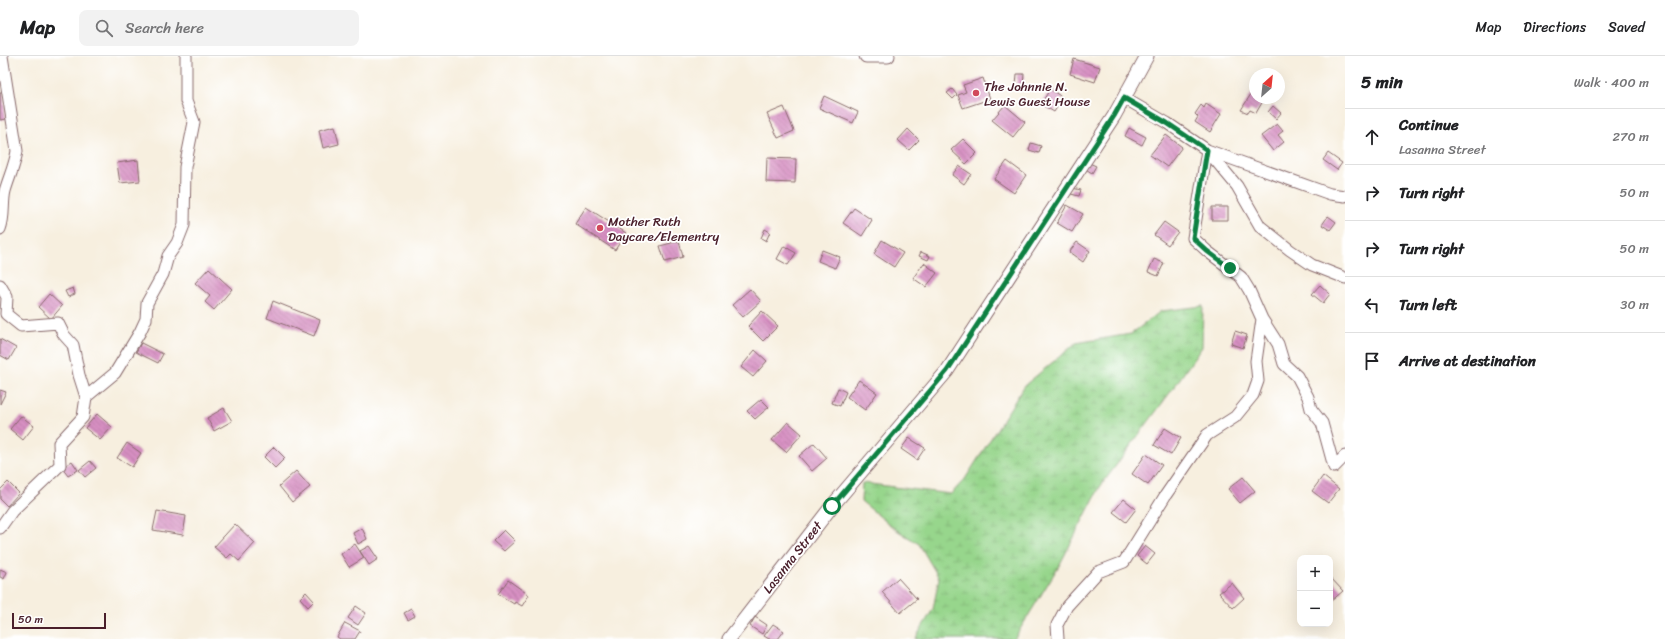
<!DOCTYPE html>
<html lang="en">
<head>
<meta charset="utf-8">
<style>
  :root { --surface:#fff; --page:#f2f2f2; --text:#202124; --muted:#757577; --line:#e0e0e0 }
  body { margin:0; font-family:Sriracha,sans-serif; background:var(--page); color:var(--text) }
  .controls { position:absolute; right:12px; bottom:12px; display:grid; overflow:hidden; border-radius:8px; box-shadow:0 4px 16px #0002 }
  .controls button { width:36px; height:36px; display:grid; place-items:center; padding:0; border:0; border-bottom:1px solid var(--line); background:var(--surface); color:var(--text); font:20px sans-serif }
  .compass { position:absolute; left:1249px; top:12px; width:36px; height:36px; border-radius:50%; background:var(--surface); box-shadow:0 4px 16px #0002; rotate:27deg }
  .scale { position:absolute; left:12px; bottom:10px; width:94px; box-sizing:border-box; padding-left:4px; border:2px solid #4a1f2b; border-top:0; font-size:11px; line-height:14px; white-space:nowrap; color:#4a1f2b; -webkit-text-stroke:3px #fff; paint-order:stroke }
  .stop { position:absolute; width:12px; height:12px; margin:-9px; border:3px solid #0b8043; border-radius:50%; background:#fff }
  .stop.end { background:#0b8043; border-color:#fff; box-shadow:0 1px 4px #0008 }
  .list { margin:0; padding:0; list-style:none }
  h2 { display:flex; justify-content:space-between; align-items:center; height:52px; margin:0; padding:0 16px; font-size:17px }
  h2 small { font-size:13px; font-weight:400; color:var(--muted) }
  .list li { display:grid; grid-template-columns:26px 1fr auto; gap:12px; align-items:center; box-sizing:border-box; height:56px; padding:0 16px; border-top:1px solid var(--line) }
  .list b { display:block; font-size:15px; white-space:nowrap }
  .list p { margin:0; font-size:13px; white-space:nowrap; color:var(--muted) }
  .list em { font-size:13px; font-style:normal; color:var(--muted) }
  .icon { flex:none; width:22px; height:22px; fill:none; stroke:currentColor; stroke-width:2; stroke-linecap:round; stroke-linejoin:round }
  .map { position:relative; flex:none; width:1345px; height:583px; overflow:hidden }
  header { display:flex; align-items:center; gap:24px; box-sizing:border-box; height:56px; padding:0 20px; background:var(--surface); border-bottom:1px solid var(--line) }
  header strong { font-size:19px }
  nav { display:flex; gap:22px; margin-inline-start:auto; font-size:14px }
  .search { width:280px; height:36px; background:var(--page); display:flex; align-items:center; gap:10px; box-sizing:border-box; padding:0 14px; border-radius:8px; color:var(--muted); font-size:15px }
  main { display:flex }
  aside { flex:1; background:var(--surface) }
  .map>svg:first-child { display:block }
</style>
</head>
<body>
<header>
<strong>Map</strong>
<div class="search"><svg class="icon" aria-label="search" viewBox="0 0 24 24"><circle cx="10" cy="10" r="6"/><path d="M15 15l6 6"/></svg>Search here</div>
<nav><a>Map</a><a>Directions</a><a>Saved</a></nav>
</header>
<main>
<div class="map">
<svg width="1345" height="583" viewBox="0 0 1345 583">
  <defs>
    <pattern id="wetland-marsh" width="20" height="14" patternUnits="userSpaceOnUse"><rect width="20" height="14" fill="#97d68c"/><path d="M1 5h8M5 5V1M11 12h8M15 12V8" fill="none" stroke="#84b779"/></pattern>
    <pattern id="building-back-hatch" width="6" height="6" patternUnits="userSpaceOnUse"><rect width="6" height="6" fill="#d78fc2"/><path d="M-1 5l2 2M0 0l6 6M5-1l2 2" fill="none" stroke="#b0749e"/></pattern>
  </defs>
  <rect width="100%" height="100%" fill="#fff"/>
  <filter id="ink" filterUnits="userSpaceOnUse"><feTurbulence type="fractalNoise" baseFrequency=".025" numOctaves="2"/><feDisplacementMap in="SourceGraphic" scale="8" xChannelSelector="R" yChannelSelector="G"/><feConvolveMatrix kernelMatrix="1 2 1 2 8 2 1 2 1" color-interpolation-filters="sRGB"/></filter>
  <filter id="wash" filterUnits="userSpaceOnUse"><feTurbulence type="fractalNoise" baseFrequency=".012" numOctaves="4" result="noise"/><feDisplacementMap in="SourceGraphic" scale="16" xChannelSelector="R" yChannelSelector="G"/><feGaussianBlur stdDeviation="0.9" result="paint"/><feColorMatrix in="noise" values="0 0 0 0 0 0 0 0 0 0 0 0 0 0 0 0 0 1.4 0 .05"/><feComposite in="paint" operator="in"/></filter>
  <g filter="url(#wash)">
    <rect width="100%" height="100%" fill="#f7efdf"/>
    <path fill="url(#wetland-marsh)" stroke="#707a5c" d="M1203,250L1202,291L1172,334L1100,431L1060,508L1014,583H915L933,553L939,522L919,488L895,473L861,445L862,427L951,438L965,423L1025,329L1076,287L1131,278L1161,255Z"/>
    <g id="blocks">
      <path fill="url(#building-back-hatch)" d="M1074,3L1100,11L1095,26L1070,18Z
        M1017,18H1024L1023,30H1016Z
        M983,22L990,43L963,52L958,39L966,36L963,29Z
        M952,33L957,39L953,43L947,37Z
        M1050,33L1063,42L1054,56L1041,48Z
        M0,37H3L6,63L0,64Z
        M1251,38L1255,40V42L1263,45L1256,57L1250,54L1248,57L1241,54Z
        M824,40L858,56L853,67L819,52Z
        M1206,48L1221,58L1210,76L1195,66L1198,61L1195,58L1201,49L1204,52Z
        M1005,49L1025,66L1013,81L992,64Z
        M1273,50L1281,57L1276,63L1268,56Z
        M784,51L794,75L778,82L767,58Z
        M1277,68L1283,75L1278,79L1284,86L1273,95L1261,80Z
        M335,70L339,88L323,92L319,74Z
        M1129,72L1146,81L1142,89L1125,80Z
        M908,73L919,84L909,94L898,84Z
        M1166,79L1182,91L1167,111L1150,99Z
        M963,83L977,97L966,108L951,94Z
        M1031,87L1041,90L1039,97L1029,94Z
        M1328,97L1342,107L1337,114L1323,104Z
        M767,102L796,103L795,127L766,126Z
        M138,104L140,125L120,127L117,107Z
        M1007,105L1026,119L1014,137L994,123Z
        M1087,106L1096,110L1092,117L1084,112Z
        M959,110L971,118L964,128L952,119Z
        M1072,132L1081,134L1079,140L1071,138Z
        M1067,149L1083,158L1072,176L1057,167Z
        M586,151L626,177L615,194L575,168Z
        M1212,151H1228V164H1212Z
        M854,152L872,164L862,180L843,167Z
        M1328,160L1336,166L1330,174L1322,169Z
        M1164,166L1178,176L1168,189L1154,179Z
        M765,173L770,176L766,185L761,182Z
        M882,184L903,197L894,211L874,198Z
        M679,185L683,201L665,206L660,190Z
        M1077,186L1090,195L1083,206L1069,196Z
        M784,190L796,197L788,209L777,203Z
        M822,194L840,201L835,212L818,205Z
        M921,196L930,200L928,204L919,200Z
        M1154,203L1164,207L1158,220L1148,216Z
        M924,207L937,217L926,231L913,222Z
        M209,212L232,233L214,254L205,246L210,240L195,227Z
        M1320,229L1330,238L1323,247L1312,238Z
        M73,232L75,238L68,241L65,235Z
        M750,233L761,245L743,261L732,249Z
        M49,238L62,250L51,263L38,251Z
        M273,245L320,264L314,280L267,262Z
        M762,255L778,270L763,285L748,270Z
        M1235,275L1247,279L1243,292L1231,288Z
        M0,283L16,292L9,304L0,299Z
        M141,287L163,298L158,307L136,296Z
        M755,294L767,305L753,321L741,311Z
        M859,324L877,337L865,354L847,341Z
        M838,332L846,336L840,350L832,347Z
        M0,334L6,336L0,348Z
        M761,343L769,351L755,363L747,355Z
        M224,352L232,365L214,375L207,362Z
        M97,358L112,371L100,384L85,372Z
        M21,360L34,370L23,384L10,373Z
        M788,366L802,378L786,396L772,384Z
        M1165,372L1181,382L1171,399L1154,389Z
        M909,382L925,392L917,404L901,393Z
        M127,387L141,397L132,411L117,402Z
        M814,387L827,402L812,415L799,400Z
        M274,391L285,402L275,412L264,401Z
        M1146,398L1162,409L1148,429L1132,418Z
        M72,405L78,414L68,420L62,412Z
        M90,405L96,412L85,421L79,414Z
        M296,415L310,431L292,446L279,430Z
        M1323,420L1339,433L1328,447L1312,435Z
        M1243,421L1255,435L1240,447L1228,433Z
        M8,426L19,437L7,450L0,443V434Z
        M1124,443L1136,453L1126,466L1113,456Z
        M157,455L186,460L183,479L153,474Z
        M235,468L255,487L239,505L231,498L227,502L214,491Z
        M362,472L367,483L358,488L353,477Z
        M504,474L515,485L504,495L493,485Z
        M355,488L364,502L349,511L341,498Z
        M369,490L378,503L369,509L360,495Z
        M1145,490L1155,498L1147,508L1137,500Z
        M0,513L7,516L4,523L0,521Z
        M1330,521L1343,535L1330,546Z
        M898,522L917,543L900,557L882,536Z
        M508,524L529,539L522,550L515,546L514,548L498,538Z
        M1232,527L1244,542L1233,552L1219,537Z
        M306,536L314,545L308,551L300,542Z
        M356,550L366,557L358,569L348,562Z
        M411,553L415,560L408,564L404,557Z
        M755,561L767,569L762,578L750,570Z
        M345,567L360,575L355,583H340L337,581Z
        M773,568L784,575L778,583H769L764,580Z"/>
    </g>
  </g>
  <g filter="url(#ink)">
    <use href="#blocks" fill-opacity="0" stroke="#87686a" stroke-width="1"/>
    <g fill="none" stroke-linecap="round" stroke-linejoin="round">
      <g stroke="#87686a" stroke-width="13">
        <path id="minor" d="M1124,42L1167,67L1207,94L1237,130L1260,170L1290,194L1312,209L1345,222
          M1345,140L1330,138L1207,94L1193,182L1207,195L1241,221L1249,234L1262,263L1278,288L1284,308L1297,320L1308,341L1311,353L1322,367L1334,411L1345,400
          M0,173C5,160 2,147 5,135C9,121 15,109 17,95L2,0
          M0,229L7,241L6,258L21,270L58,267L64,279L73,289L79,319L86,341L83,361L59,387L60,409L12,455L0,472
          M86,341L115,317L140,276L146,263L147,247L163,218L168,200L177,187L184,169L185,111L194,66L186,45V0
          M1058,583L1057,569L1067,550L1098,516L1124,506L1165,440L1207,379L1235,361L1253,339L1258,325L1256,305L1262,263"/>
      </g>
      <g stroke="#87686a" stroke-width="15">
        <path id="tertiary" d="M866,0H888
          M729,583L832,450L947,315L1114,60L1147,0"/>
      </g>
      <use href="#minor" stroke="#fff" stroke-width="11"/>
      <use href="#tertiary" stroke="#fff" stroke-width="13"/>
    </g>
  </g>
  <g fill="none" stroke-linecap="round" stroke-linejoin="round" filter="url(#ink)">
    <path stroke="#0b8043" stroke-width="5" d="M832,450L947,315L1114,60L1124,42L1167,67L1207,94L1193,182L1207,195L1230,212"/>
  </g>
  <g fill="#d1495b" stroke="#fff" stroke-width="1.5">
    <circle cx="976" cy="37" r="4"/>
    <circle cx="600" cy="172" r="4"/>
  </g>
  <g text-anchor="middle" stroke-width="3.5" stroke-linejoin="round" paint-order="stroke">
    <g font-size="13" fill="#4a1f2b" stroke="#fff" text-anchor="start">
      <text x="984" y="35">The Johnnie N.<tspan x="984" dy="15">Lewis Guest House</tspan></text>
      <text x="608" y="170">Mother Ruth<tspan x="608" dy="15">Daycare/Elementry</tspan></text>
    </g>
    <g font-size="13" fill="#4a1f2b" stroke="#fff">
      <text transform="translate(792 501) rotate(-52)" y="5">Lasanna Street</text>
    </g>
  </g>
</svg>
<div class="controls">
<button>+</button>
<button>−</button>
</div>
<svg class="compass" viewBox="-18 -18 36 36"><path d="M0-13l5 13h-10z" fill="#e53935"/><path d="M0 13l5-13h-10z" fill="#757577"/></svg>
<div class="scale">50 m</div>
<div class="stop" style="left:832px;top:450px"></div>
<div class="stop end" style="left:1230px;top:212px"></div>
</div>
<aside>
<h2>5 min<small>Walk · 400 m</small></h2>
<ul class="list">
<li><svg class="icon" aria-label="ahead" viewBox="0 0 24 24"><path d="M12 20V5M6 11l6-6 6 6"/></svg><div><b>Continue</b><p>Lasanna Street</p></div><em>270 m</em></li>
<li><svg class="icon" aria-label="right" viewBox="0 0 24 24"><path d="M7 20v-9h11M14 6l5 5-5 5"/></svg><div><b>Turn right</b></div><em>50 m</em></li>
<li><svg class="icon" aria-label="right" viewBox="0 0 24 24"><path d="M7 20v-9h11M14 6l5 5-5 5"/></svg><div><b>Turn right</b></div><em>50 m</em></li>
<li><svg class="icon" aria-label="left" viewBox="0 0 24 24"><path d="M17 20v-9H6M10 6l-5 5 5 5"/></svg><div><b>Turn left</b></div><em>30 m</em></li>
<li><svg class="icon" aria-label="arrive" viewBox="0 0 24 24"><path d="M6 21V4h12l-3 4 3 4H6"/></svg><div><b>Arrive at destination</b></div></li>
</ul>
</aside>
</main>
</body>
</html>
